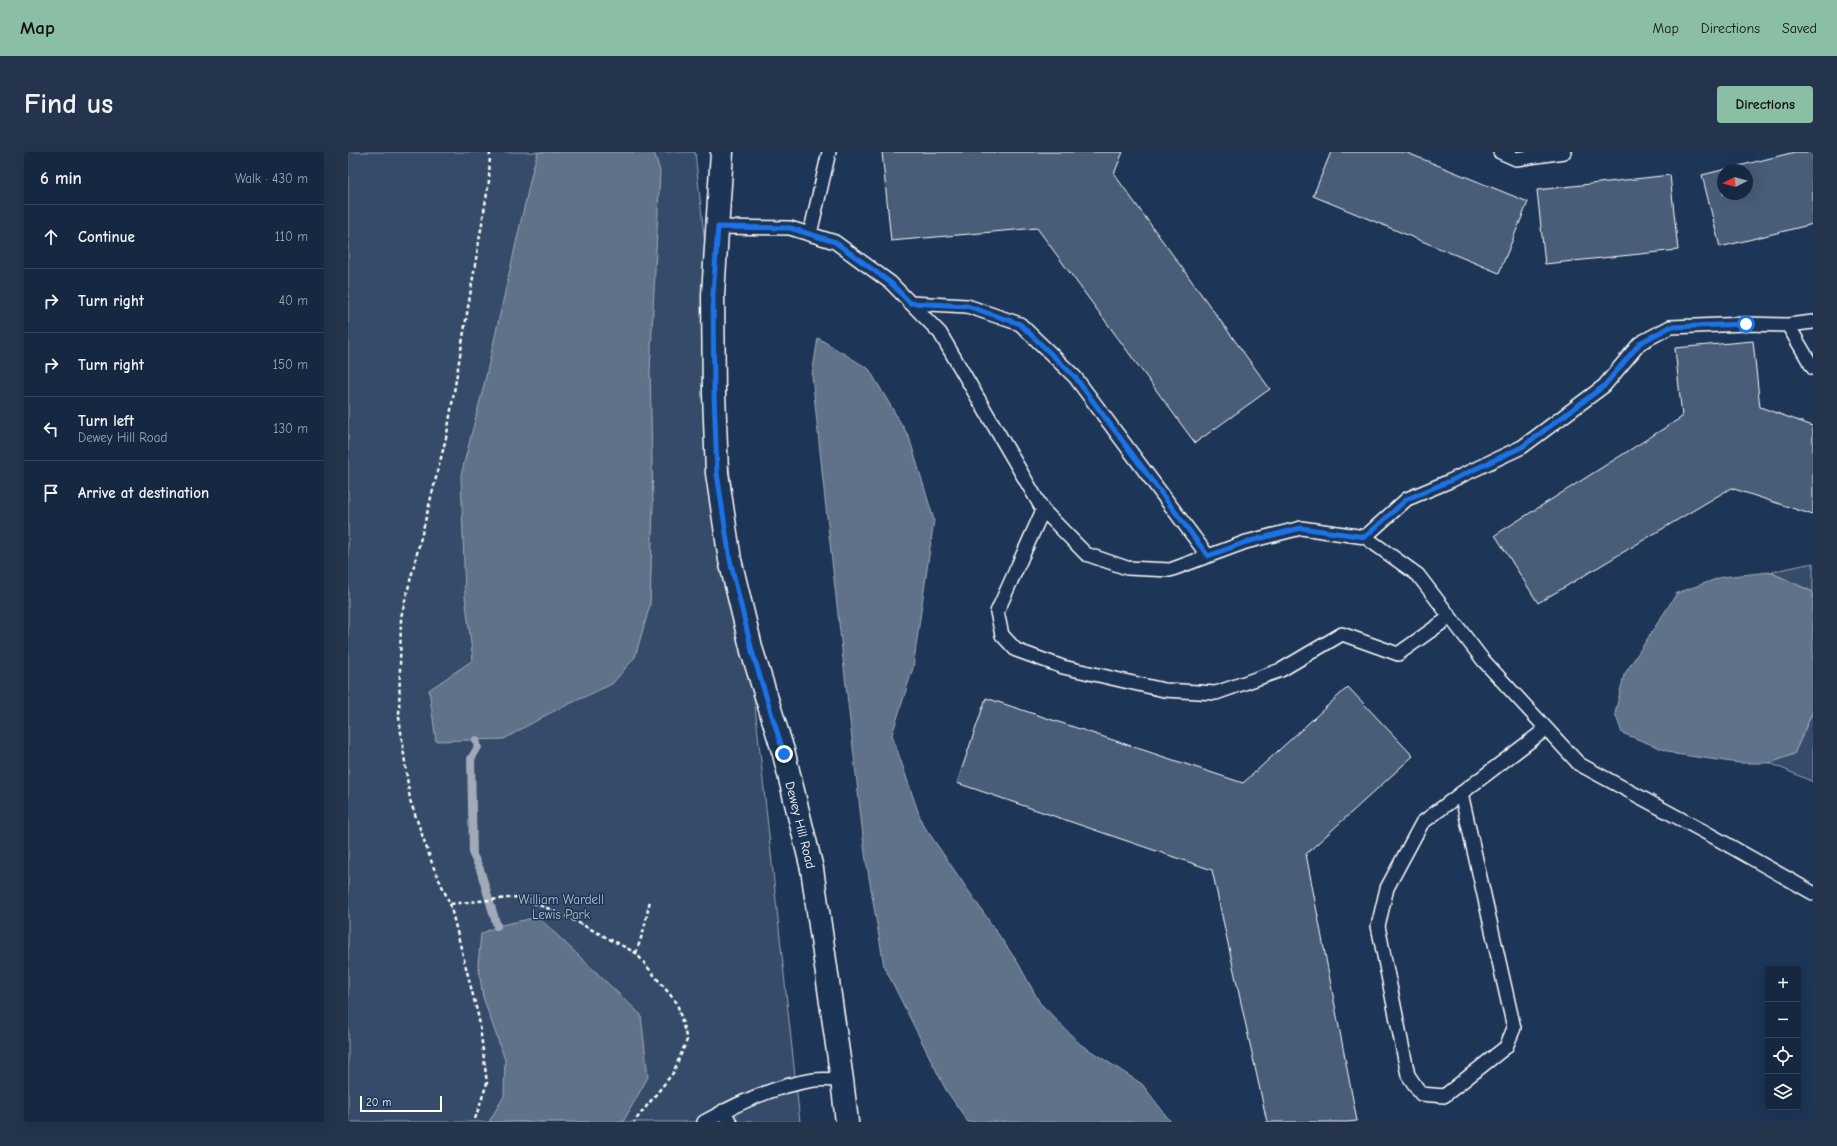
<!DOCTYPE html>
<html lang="en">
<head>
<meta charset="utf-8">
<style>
  :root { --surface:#162841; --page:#23344c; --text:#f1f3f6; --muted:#9ea6b1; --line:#35445a; --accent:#8abfa5 }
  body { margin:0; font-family:"Comic Neue",sans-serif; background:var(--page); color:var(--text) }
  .controls { position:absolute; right:12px; bottom:12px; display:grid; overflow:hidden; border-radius:4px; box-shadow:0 4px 16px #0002 }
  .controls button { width:36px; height:36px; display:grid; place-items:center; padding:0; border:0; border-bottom:1px solid var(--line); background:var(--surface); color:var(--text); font:20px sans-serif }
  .compass { position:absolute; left:1369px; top:12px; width:36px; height:36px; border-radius:50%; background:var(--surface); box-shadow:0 4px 16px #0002; rotate:264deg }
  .scale { position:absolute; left:12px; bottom:10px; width:82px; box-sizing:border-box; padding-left:4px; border:2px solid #fff; border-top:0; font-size:11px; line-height:14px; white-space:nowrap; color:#fff; -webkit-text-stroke:3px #1d3557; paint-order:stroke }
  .stop { position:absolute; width:12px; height:12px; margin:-9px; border:3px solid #1a73e8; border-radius:50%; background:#fff }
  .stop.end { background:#1a73e8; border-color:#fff; box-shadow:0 1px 4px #0008 }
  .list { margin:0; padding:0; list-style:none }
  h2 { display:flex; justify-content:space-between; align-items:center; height:52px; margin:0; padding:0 16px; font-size:17px }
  h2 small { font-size:13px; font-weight:400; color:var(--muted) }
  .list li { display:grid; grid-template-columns:26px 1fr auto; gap:12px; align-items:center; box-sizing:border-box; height:64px; padding:0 16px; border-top:1px solid var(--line) }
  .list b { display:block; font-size:15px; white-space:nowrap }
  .list p { margin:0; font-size:13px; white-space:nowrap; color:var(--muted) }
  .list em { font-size:13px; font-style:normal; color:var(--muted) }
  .icon { flex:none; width:22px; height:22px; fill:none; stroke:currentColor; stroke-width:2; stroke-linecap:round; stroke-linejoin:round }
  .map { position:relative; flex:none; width:1465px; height:970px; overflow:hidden; border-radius:4px }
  header { display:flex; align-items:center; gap:24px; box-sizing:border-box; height:56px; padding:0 20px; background:var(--accent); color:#111 }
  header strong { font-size:19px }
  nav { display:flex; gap:22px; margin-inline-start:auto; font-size:14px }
  .intro { display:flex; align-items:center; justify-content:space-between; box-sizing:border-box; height:96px; padding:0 24px }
  h1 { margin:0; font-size:28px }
  .button { padding:10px 18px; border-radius:4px; background:var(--accent); color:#111; font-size:14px; font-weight:700 }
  main { display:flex; gap:24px; padding:0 24px }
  aside { flex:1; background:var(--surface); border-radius:4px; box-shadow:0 4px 16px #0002 }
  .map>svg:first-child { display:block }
</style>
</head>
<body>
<header>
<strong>Map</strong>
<nav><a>Map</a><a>Directions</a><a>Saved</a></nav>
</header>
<div class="intro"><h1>Find us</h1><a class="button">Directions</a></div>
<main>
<aside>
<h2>6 min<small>Walk · 430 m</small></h2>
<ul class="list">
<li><svg class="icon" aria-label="ahead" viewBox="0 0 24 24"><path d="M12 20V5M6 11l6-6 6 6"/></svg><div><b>Continue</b></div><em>110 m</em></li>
<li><svg class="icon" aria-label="right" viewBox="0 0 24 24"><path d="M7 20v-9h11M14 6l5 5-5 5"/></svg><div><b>Turn right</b></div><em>40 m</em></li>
<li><svg class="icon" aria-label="right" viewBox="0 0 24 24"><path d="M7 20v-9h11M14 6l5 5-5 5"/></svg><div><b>Turn right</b></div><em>150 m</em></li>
<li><svg class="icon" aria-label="left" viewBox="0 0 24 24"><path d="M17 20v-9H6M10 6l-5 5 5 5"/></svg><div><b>Turn left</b><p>Dewey Hill Road</p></div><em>130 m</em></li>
<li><svg class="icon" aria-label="arrive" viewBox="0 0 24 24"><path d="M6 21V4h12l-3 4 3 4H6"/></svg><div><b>Arrive at destination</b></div></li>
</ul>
</aside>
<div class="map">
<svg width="1465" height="970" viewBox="0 0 1465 970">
  <rect width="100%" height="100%" fill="#1d3557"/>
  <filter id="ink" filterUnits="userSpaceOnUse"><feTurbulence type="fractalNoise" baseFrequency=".025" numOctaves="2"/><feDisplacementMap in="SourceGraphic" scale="8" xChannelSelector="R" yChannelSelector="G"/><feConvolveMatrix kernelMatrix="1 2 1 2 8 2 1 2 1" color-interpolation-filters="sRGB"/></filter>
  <g filter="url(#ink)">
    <path fill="#364b69" stroke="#9aa5b4" d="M0,0H347L452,970H0Z
      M1465,411V440L1422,420Z
      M1465,559V630L1422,611L1446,602Z"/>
    <path fill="#617289" stroke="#a0aab8" d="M190,0H306L312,19L302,218L305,353L302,453L287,505L264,532L200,562L156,587L88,589L81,538L125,508L117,444L113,323L136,233L185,16Z
      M470,186L521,217L561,285L586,368L565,516L544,583L574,671L670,811L692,851L732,892L794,932L823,970H620L598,938L536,814L517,702L477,347L464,223Z
      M1422,420L1465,440V559L1446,602L1422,611H1391L1327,602L1274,581L1267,561L1276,523L1329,441L1374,425Z
      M190,765L293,863L300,925L275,970H141L156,944L157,908L135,845L130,812L133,782L149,774Z"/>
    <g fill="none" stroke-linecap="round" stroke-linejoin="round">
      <path stroke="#a0aab8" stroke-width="8" d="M128,588L130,595L123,607L125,703L132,717L149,774"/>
    </g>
    <path fill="#4a5d79" stroke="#fff" fill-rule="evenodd" d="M534,0H775L766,22L922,237L847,291L689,76L543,89Z
      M983,0H1057L1180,50L1151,121L965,44Z
      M1447,0H1465V72L1372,95L1354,23ZM1375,18H1399V42H1375Z
      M1322,23L1330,98L1197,112L1189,38Z
      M1405,189L1412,255L1465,274V363L1383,336L1190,451L1147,383L1334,265L1327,196Z
      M1000,535L1065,604L958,702L1009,969L999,970H919L864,718L609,631L638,546L895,631Z"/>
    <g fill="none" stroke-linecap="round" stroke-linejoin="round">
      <g stroke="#fff" stroke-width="16">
        <path id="service" d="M1152,0L1168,7L1216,0
          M370,75L442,76L487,90L543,131L592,181L695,358L738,402L779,416L822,418L898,390L953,376L1017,385L1070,423L1135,508L1231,612L1366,685L1465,741
          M462,82L481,0
          M562,151L619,154L672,172L727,225L860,404
          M1440,173L1465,216
          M695,358L649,460L654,483L668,498L715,515L816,538L868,541L933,518L994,482L1050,502L1102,465
          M1017,385L1059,347L1102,329L1174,295L1256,234L1292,191L1322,175L1398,172L1440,173L1465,170
          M1113,641L1166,876L1158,895L1096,944L1073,942L1060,923L1030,774L1039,736L1074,671L1198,577
          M375,959L382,970
          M356,970C388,952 430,933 466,928C475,927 485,928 494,928"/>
      </g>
      <g stroke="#fff" stroke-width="25">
        <path id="tertiary" d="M374,0L365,143L366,241L369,321L382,408L404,499L436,602L464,717L494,928L499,970"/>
      </g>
      <path stroke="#fff" stroke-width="2.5" stroke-dasharray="4 3" stroke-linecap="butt" d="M142,0L141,29L99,282L53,465L51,565L62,648L85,714L102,752L170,745L212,761L288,801L329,851L339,888L325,921L286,970
        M102,752L131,867L139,931L126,970
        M288,801L296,777L302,748"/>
      <use href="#service" stroke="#1d3557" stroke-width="13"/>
      <use href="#tertiary" stroke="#1d3557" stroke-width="22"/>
    </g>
  </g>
  <g fill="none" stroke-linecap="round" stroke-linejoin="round" filter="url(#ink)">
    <path stroke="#1a73e8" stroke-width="5" d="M436,602L404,499L382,408L369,321L366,241L365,142L370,75L442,76L487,90L543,131L562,151L619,154L672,172L727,225L860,404L898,390L953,376L1017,385L1059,347L1102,329L1174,295L1256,234L1292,191L1322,175L1398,172"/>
  </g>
  <g text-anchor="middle" stroke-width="3" stroke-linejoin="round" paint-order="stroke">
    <g font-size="13" fill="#fff" stroke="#1d3557">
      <text transform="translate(453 673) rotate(76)" y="5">Dewey Hill Road</text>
    </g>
    <g font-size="13" fill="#b9c0ca" stroke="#1d3557">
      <text x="213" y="752">William Wardell<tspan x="213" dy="15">Lewis Park</tspan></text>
    </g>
  </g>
</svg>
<div class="controls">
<button>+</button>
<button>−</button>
<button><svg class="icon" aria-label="locate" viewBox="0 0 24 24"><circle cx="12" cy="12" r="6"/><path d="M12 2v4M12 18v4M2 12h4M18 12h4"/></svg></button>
<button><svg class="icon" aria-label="layers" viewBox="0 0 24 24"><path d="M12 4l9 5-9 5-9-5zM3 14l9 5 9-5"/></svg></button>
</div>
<svg class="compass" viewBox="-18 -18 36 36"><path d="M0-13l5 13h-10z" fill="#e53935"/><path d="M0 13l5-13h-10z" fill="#9ea6b1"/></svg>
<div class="scale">20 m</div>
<div class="stop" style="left:1398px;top:172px"></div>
<div class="stop end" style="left:436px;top:602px"></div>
</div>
</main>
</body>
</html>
